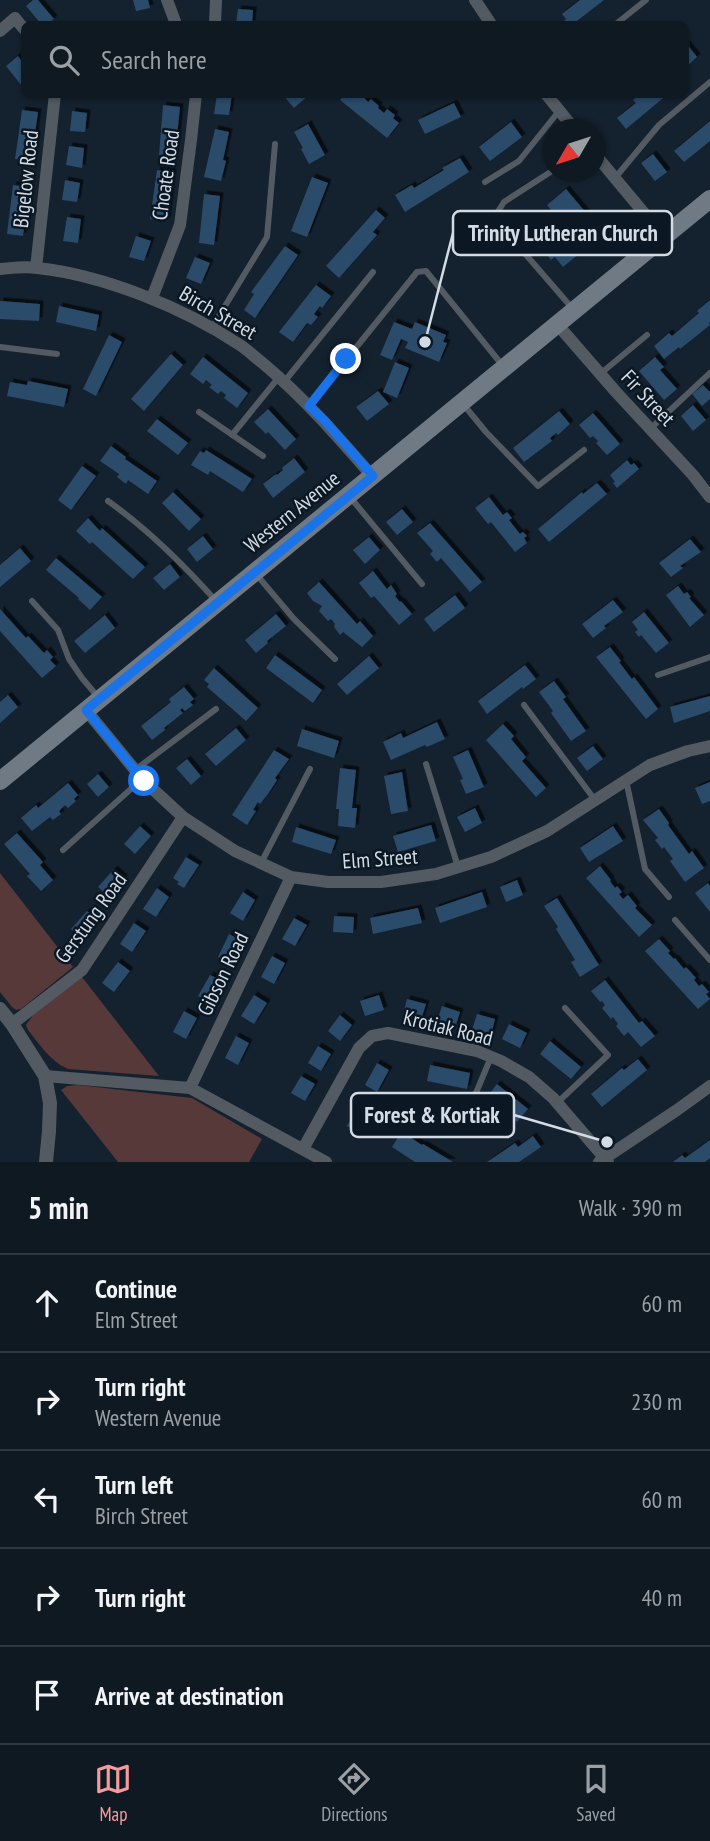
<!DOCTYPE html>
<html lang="en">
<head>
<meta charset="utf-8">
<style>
  :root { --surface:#0f1922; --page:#1d262f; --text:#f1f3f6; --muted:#9ba0a5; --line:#2f3840; --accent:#f59b9e }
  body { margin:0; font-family:"PT Sans Narrow",sans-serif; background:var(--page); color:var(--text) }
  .compass { position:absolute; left:542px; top:119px; width:63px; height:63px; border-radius:50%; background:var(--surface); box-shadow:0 2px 5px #0004; rotate:231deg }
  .stop { position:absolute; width:21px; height:21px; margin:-16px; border:5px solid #1a73e8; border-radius:50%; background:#fff }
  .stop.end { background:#1a73e8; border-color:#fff; box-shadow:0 2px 7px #0008 }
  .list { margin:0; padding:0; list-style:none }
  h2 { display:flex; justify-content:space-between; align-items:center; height:91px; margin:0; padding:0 28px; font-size:30px }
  h2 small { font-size:23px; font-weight:400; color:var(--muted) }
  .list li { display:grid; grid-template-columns:46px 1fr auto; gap:21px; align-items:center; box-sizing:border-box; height:98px; padding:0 28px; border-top:2px solid var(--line) }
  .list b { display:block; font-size:26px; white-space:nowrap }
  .list p { margin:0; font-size:23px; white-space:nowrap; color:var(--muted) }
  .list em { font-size:23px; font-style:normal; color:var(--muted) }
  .icon { flex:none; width:38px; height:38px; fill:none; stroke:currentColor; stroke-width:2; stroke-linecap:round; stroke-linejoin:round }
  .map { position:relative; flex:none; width:710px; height:1162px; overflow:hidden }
  .search { position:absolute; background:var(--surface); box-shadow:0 2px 5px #0004; left:21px; right:21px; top:21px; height:77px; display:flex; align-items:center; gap:18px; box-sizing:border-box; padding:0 24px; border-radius:10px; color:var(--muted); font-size:26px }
  .sheet { height:581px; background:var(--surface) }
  nav { display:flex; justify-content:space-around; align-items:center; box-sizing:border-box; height:98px; border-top:2px solid var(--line); background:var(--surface); font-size:19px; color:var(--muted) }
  nav a { display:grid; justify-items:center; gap:4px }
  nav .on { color:var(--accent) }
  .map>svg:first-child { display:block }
</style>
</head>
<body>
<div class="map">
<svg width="710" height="1162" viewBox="0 0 710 1162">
  <defs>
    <filter id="shadow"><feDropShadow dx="3.5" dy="-3.5" stdDeviation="0" flood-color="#0009"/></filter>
  </defs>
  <rect width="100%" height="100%" fill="#14212e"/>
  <path fill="#57393a" d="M0,873L73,967L21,1009L16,1010L12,1007L0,992Z
    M82,977L159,1076L68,1069C50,1061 40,1045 28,1030L26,1025L33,1015Z
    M78,1085L192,1098L262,1139L249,1162H118L61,1090L67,1086Z"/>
  <path fill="#294b6b" filter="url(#shadow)" d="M33,0H38L54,19L47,24H41L26,6Z
    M133,0H148L150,8L136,11Z
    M580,0H604L573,24H565L563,22L566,19L562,14Z
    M238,9L253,10L252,24H236Z
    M686,43L697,57L686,67Z
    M18,56L24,64V83L21,85L6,66Z
    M217,94H232L229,115L214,114Z
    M282,94H310L294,108Z
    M345,94H361L368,102L371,99L379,106L378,108L384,113L387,109L395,115L393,118L399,123L387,138L340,100Z
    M640,94H668L626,129L617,118L636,103L633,100Z
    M454,103L461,117L425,134L418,120Z
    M163,105L180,107L175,156L159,155Z
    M22,110L38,112L31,162L15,159Z
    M72,111L87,113L85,132L70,131Z
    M710,121V141L684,162L674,151Z
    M511,122L522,137L490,161L479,147Z
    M308,124L325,155L309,164L301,149L303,148L294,132Z
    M215,129L229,132L223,160L226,161L221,181L204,177Z
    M69,146L84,148L82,168L66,165Z
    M653,154L667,172L655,181L641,163Z
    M460,158L469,172L405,212L395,195L412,185L414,188L444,170L442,168Z
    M157,170L173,172L167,221L150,219Z
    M312,177L328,183L307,237L291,231Z
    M65,180L80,183L77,202L62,200Z
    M13,185L29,187L23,236L7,234Z
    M566,189L593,221L597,219L601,220L605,228L603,234L563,267L555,257L551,260L547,255L552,251L546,245L566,228L547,205Z
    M204,194L220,196L214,245L199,243Z
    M376,210L385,218L373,232L377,235L339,278L326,266Z
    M67,217L81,219L78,243L63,241Z
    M136,236L151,241L144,261L129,257Z
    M285,246L298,255L255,318L244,310L254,294L251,292Z
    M195,257L210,263L201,284L186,278Z
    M316,285L331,296L322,308L320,306L314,314L318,317L311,325L307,323L293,342L279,332Z
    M710,300V322L709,323L710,325L680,349L679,347L664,359L654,346L669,333L672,336L699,313L697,311Z
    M0,301L40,304L39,321L0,319Z
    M59,306L99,315L96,331L56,322Z
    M394,322L412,329L415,322L446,335L443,342L447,343L439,362L405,348L408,342L401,339L392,360L380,355Z
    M109,335L122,342L96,396L83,389Z
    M171,354L183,365L144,411L131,399Z
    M203,357L248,393L237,408L224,398L226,395L221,391L218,394L209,387L212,385L206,380L203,384L190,374Z
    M655,357L664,367L660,370L677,389L664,400L639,371Z
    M395,362L409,368L397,398L383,392Z
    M28,381L68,389L64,407L7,396L10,382L27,385Z
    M703,385L710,392V399L702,406L692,394Z
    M378,391L389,404L367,421L356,407Z
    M693,405L706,420L693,431L681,416Z
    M268,409L296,439L285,450L268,432L266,434L254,422Z
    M559,411L570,424L558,435L556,433L550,438L552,441L524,462L513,448Z
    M593,413L620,444L607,455L596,443L598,441L593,436L590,438L579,425Z
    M157,419L188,443L178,455L147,431Z
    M111,446L126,457L125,459L157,481L148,494L128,480L126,484L117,477L119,474L100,461Z
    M206,450L252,479L243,492L210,471L208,475L191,465L200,451L204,453Z
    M294,458L305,472L273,498L263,484L276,474L277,475L283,470L282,468Z
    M627,460L631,465L634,463L639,469L617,488L613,483L615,482L610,475Z
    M82,466L96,476L71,510L58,500Z
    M597,483L607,494L549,542L538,529L582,492L583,494Z
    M173,492L201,519L189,531L162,503Z
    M489,497L503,515L507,512L512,518L509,520L520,534L523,532L527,536L524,538L527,543L515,552L491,522L488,524L475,508Z
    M402,509L413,522L397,535L386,522Z
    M88,518L100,531L102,528L145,567L133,579L92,542L90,544L76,531Z
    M430,523L482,582L470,592L441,558L437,562L430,554L433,551L417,533Z
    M203,536L213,549L197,562L187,549Z
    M369,537L380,550L365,564L353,550Z
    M690,539L701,552L680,566L683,568L671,577L659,563Z
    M20,548L31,561L0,587V565Z
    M56,558L102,597L90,610L78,599L79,598L46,570Z
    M170,564L180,577L164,590L153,578Z
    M373,571L387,589L391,585L397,594L395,596L400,602L401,601L412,614L399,625L374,596L371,598L359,583Z
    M319,582L357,624L360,621L373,636L362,647L343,632L340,635L334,627L335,624L331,619L328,621L319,611L322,606L313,601L307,593Z
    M678,586L684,594L687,592L691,597L689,598L704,615L690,627L666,595Z
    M455,595L465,608L434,632L424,619Z
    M613,600L623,612L604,626L606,628L593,638L582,624Z
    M0,609L26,638L28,636L44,653L47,650L53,657L50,660L56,666L42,678L0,631Z
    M644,612L669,643L656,653L641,635L639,637L635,632L638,630L632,622Z
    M276,614L286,626L267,641L268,643L256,653L245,640Z
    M105,615L115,628L85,653L74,641Z
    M610,647L621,661L619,662L632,679L634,677L658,709L646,719L596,657Z
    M275,655L322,690L313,703L266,668Z
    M369,656L379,668L347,695L337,684Z
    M525,665L536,679L523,689L522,687L487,714L478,701Z
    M214,668L258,708L246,721L207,687L209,684L204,680Z
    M554,681L566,697L563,699L586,731L571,741L551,713L553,711L539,692Z
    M184,687L194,699L190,702L193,705L185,711L182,708L180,710L183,713L164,728L165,730L152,740L141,726L171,702L169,699Z
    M8,695L18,707L0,723V702Z
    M710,696V711L674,723L670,707Z
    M437,722L445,739L427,747L425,745L391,760L383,742L401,733L403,738Z
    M503,724L514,736L511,739L526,757L522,761L546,788L536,797L486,740Z
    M236,728L246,740L216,766L205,754Z
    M302,729L339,741L334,758L297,746Z
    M593,746L603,759L587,771L577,758Z
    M274,750L289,759L275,778L277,780L268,794L260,804L258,802L253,810L256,811L247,825L232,815Z
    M468,750L484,787L466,794L460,780L463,779L453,757Z
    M187,759L201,776L191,785L176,768Z
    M340,768L356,770L352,808H357L355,828L338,826L339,809H336Z
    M402,772L408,811L391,814L384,776Z
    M98,774L109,787L98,797L87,784Z
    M710,782V801L702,804L695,788Z
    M68,783L78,795L74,799L76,801L68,808L65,805L59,811L61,814L53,820L50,817L32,831L21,818L36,805L38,808Z
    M475,808L482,823L465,832L457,817Z
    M659,809L669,823L668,825L689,854L692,851L704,868L685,882L670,861L673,859L664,847L662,849L655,840L658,838L643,820Z
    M431,825L436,841L398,852L393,836Z
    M140,826L151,836L135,854L124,844Z
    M613,826L623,841L589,862L580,848Z
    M296,827L336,840L331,854L292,842Z
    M17,833L43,862L40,865L53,880L41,891L27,876L30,874L4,844Z
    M186,857L199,865L184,888L177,884L179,882L173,878Z
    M600,866L611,880L610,881L615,888L617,886L622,892L619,894L623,899L628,895L637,906L635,908L652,925L639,937L586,878Z
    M114,869L125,879L109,897L98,887Z
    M517,880L523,895L506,902L500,887Z
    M708,883L710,886V912L695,893Z
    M157,888L169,897L156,917L143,909Z
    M243,892L255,900L243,921L230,913Z
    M482,892L487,907L440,923L435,908Z
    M557,898L599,965L580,977L571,962L575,960L556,929L558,927L544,906Z
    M418,908L422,923L373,934L370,918Z
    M87,911L98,920L82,939L71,929Z
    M334,916L354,917L353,933L333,932Z
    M294,918L307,925L295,946L282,939Z
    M134,923L146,931L132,952L120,944Z
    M229,934L242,941L231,963L218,957Z
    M659,939L670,951L668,953L674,959L675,958L684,969L686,967L696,978L694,980L699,986L702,984L709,992L706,994L710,999L698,1009L645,951Z
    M272,956L285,963L274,984L261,977Z
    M118,962L130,971L114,992L102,983Z
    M210,975L223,981L212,1003L198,996Z
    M605,980L639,1023L642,1021L655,1036L641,1047L628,1032L624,1036L616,1026L618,1024L613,1017L611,1019L602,1008L605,1005L602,1001L600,1002L591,991Z
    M254,995L267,1003L254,1024L241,1016Z
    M379,995L384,1010L365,1016L360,1001Z
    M407,999L426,1004L421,1020L403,1015Z
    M442,1006L460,1012L455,1028L437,1021Z
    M184,1011L197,1018L186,1039L173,1032Z
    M477,1014L495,1019L491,1035L472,1030Z
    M340,1015L352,1025L340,1041L328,1031Z
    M509,1024L527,1033L520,1048L502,1039Z
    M236,1036L249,1043L238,1065L225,1058Z
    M550,1041L581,1067L571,1079L540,1054Z
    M318,1046L331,1054L321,1071L308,1063Z
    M638,1059L647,1070L602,1107L591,1094L622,1068L624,1070Z
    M377,1063L389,1070L377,1092L365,1085Z
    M430,1065L470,1073L467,1089L427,1081Z
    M301,1076L315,1084L305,1101L291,1093Z
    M497,1084L528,1109L517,1122L500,1106L498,1108L486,1098Z
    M359,1105L372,1112L360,1133L347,1126Z
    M400,1134L406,1138L408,1136L422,1145L423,1144L453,1162H415L392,1147Z
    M533,1136L541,1147L519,1162H487L515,1143L518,1147Z
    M710,1140V1158L705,1162H673L682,1155L685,1158Z"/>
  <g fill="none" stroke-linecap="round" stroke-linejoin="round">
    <path stroke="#535a61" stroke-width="6" d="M616,24L646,0
      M552,171L504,202L497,213L496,220L572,308
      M615,178L659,125L710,82
      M485,182L519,161L559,111
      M211,329L267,237L275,144
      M0,347L57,354
      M600,374L647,335
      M284,382L373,272
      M463,404L486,432L538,486L584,450
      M309,406L417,272L426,271L503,366
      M199,412L263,456
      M650,429L710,373
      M232,435L279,377
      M350,497L422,584
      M108,501C149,530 183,564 216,601
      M256,574L294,619L335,659
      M32,601L58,630L69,659L82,678L98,697
      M658,675L710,657
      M524,705L595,800
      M426,764L458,867
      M135,770L216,709
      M626,780L645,869L669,897
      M63,850L142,779
      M261,863L310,769
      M675,920L710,960
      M557,1103L608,1055L565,1008
      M430,1108L463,1124L491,1057"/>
    <path stroke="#535a61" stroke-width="12" d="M167,0L176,24
      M475,0L491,24
      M215,24L216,0
      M0,31L15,18L24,29
      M546,94L575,130
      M594,153L664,237
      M36,268L55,94
      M0,269C12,268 25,266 37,268C104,275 184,308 240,345C249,351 257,359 265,365C305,399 338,437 372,476
      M152,298L180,225L191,140L196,94
      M557,324L616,392L693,475L710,497
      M86,710L144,781L183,817L235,851L291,877L328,882H381L436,874L491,857L547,831L650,765L688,751L710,746
      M12,1024L82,970L183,817
      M45,1076L190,1088L326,1162
      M190,1088L291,877
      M303,1149L359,1048L372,1036L388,1033L477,1051L501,1061L529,1077L553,1098L608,1162
      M599,1162L677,1110L710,1086"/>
    <path stroke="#535a61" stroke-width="14" d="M0,1009L12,1024L45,1076L50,1103L49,1131L46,1162"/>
    <path stroke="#707a85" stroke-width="18" d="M0,781L710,199"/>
  </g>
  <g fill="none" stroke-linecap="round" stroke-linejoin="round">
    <path stroke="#1a73e8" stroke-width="9" d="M144,781L86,710L373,476L324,420L309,406L346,359"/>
  </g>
  <g text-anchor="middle" stroke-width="5" stroke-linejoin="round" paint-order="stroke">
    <g font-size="21" fill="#d3dce5" stroke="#0b1824">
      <text transform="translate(166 175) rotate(-82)" y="7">Choate Road</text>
      <text transform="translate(26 179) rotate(-84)" y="7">Bigelow Road</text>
      <text transform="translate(218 313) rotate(30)" y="7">Birch Street</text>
      <text transform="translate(648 398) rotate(47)" y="7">Fir Street</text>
      <text transform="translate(292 512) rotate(-39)" y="7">Western Avenue</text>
      <text transform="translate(380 859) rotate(-4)" y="7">Elm Street</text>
      <text transform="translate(91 918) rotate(-54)" y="7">Gerstung Road</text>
      <text transform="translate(223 974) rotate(-64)" y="7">Gibson Road</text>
      <text transform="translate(448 1028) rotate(14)" y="7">Krotiak Road</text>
    </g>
  </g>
  <path fill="none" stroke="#d3dce5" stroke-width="2.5" d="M425 342L453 233M607 1142L514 1115"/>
  <g fill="#d3dce5" stroke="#0b1824" stroke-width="2.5">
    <circle cx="425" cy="342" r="7"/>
    <circle cx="607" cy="1142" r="7"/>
  </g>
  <g fill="#0b1824" stroke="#d3dce5" stroke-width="2.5">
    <rect x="453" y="211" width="219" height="44" rx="7"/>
    <rect x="351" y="1093" width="163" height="44" rx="7"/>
  </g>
  <g font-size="23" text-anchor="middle" font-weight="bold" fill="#d3dce5">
    <text x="563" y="241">Trinity Lutheran Church</text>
    <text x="432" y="1123">Forest &amp; Kortiak</text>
  </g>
</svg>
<svg class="compass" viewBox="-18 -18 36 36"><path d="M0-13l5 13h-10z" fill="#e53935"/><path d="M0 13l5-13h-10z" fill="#9ba0a5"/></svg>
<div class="stop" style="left:144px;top:781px"></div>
<div class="stop end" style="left:346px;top:359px"></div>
<div class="search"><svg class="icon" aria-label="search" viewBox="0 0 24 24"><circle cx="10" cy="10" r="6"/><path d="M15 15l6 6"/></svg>Search here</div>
</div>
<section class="sheet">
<h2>5 min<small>Walk · 390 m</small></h2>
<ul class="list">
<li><svg class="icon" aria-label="ahead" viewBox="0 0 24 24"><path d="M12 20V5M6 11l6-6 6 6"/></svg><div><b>Continue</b><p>Elm Street</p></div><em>60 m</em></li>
<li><svg class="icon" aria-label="right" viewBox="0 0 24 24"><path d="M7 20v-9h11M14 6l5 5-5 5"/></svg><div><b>Turn right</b><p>Western Avenue</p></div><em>230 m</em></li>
<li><svg class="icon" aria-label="left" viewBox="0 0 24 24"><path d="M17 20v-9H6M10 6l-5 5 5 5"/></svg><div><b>Turn left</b><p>Birch Street</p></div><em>60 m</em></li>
<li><svg class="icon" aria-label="right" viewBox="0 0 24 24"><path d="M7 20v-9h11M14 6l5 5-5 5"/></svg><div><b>Turn right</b></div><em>40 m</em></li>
<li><svg class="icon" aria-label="arrive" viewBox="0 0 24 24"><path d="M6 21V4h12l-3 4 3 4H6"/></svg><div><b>Arrive at destination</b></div></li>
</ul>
</section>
<nav>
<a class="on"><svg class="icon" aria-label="map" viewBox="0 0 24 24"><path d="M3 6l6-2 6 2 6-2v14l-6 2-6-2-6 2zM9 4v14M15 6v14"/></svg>Map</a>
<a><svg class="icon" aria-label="directions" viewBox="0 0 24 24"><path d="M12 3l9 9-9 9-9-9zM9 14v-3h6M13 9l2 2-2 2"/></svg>Directions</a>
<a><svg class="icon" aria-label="saved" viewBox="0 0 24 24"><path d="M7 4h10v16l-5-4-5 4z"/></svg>Saved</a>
</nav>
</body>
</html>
